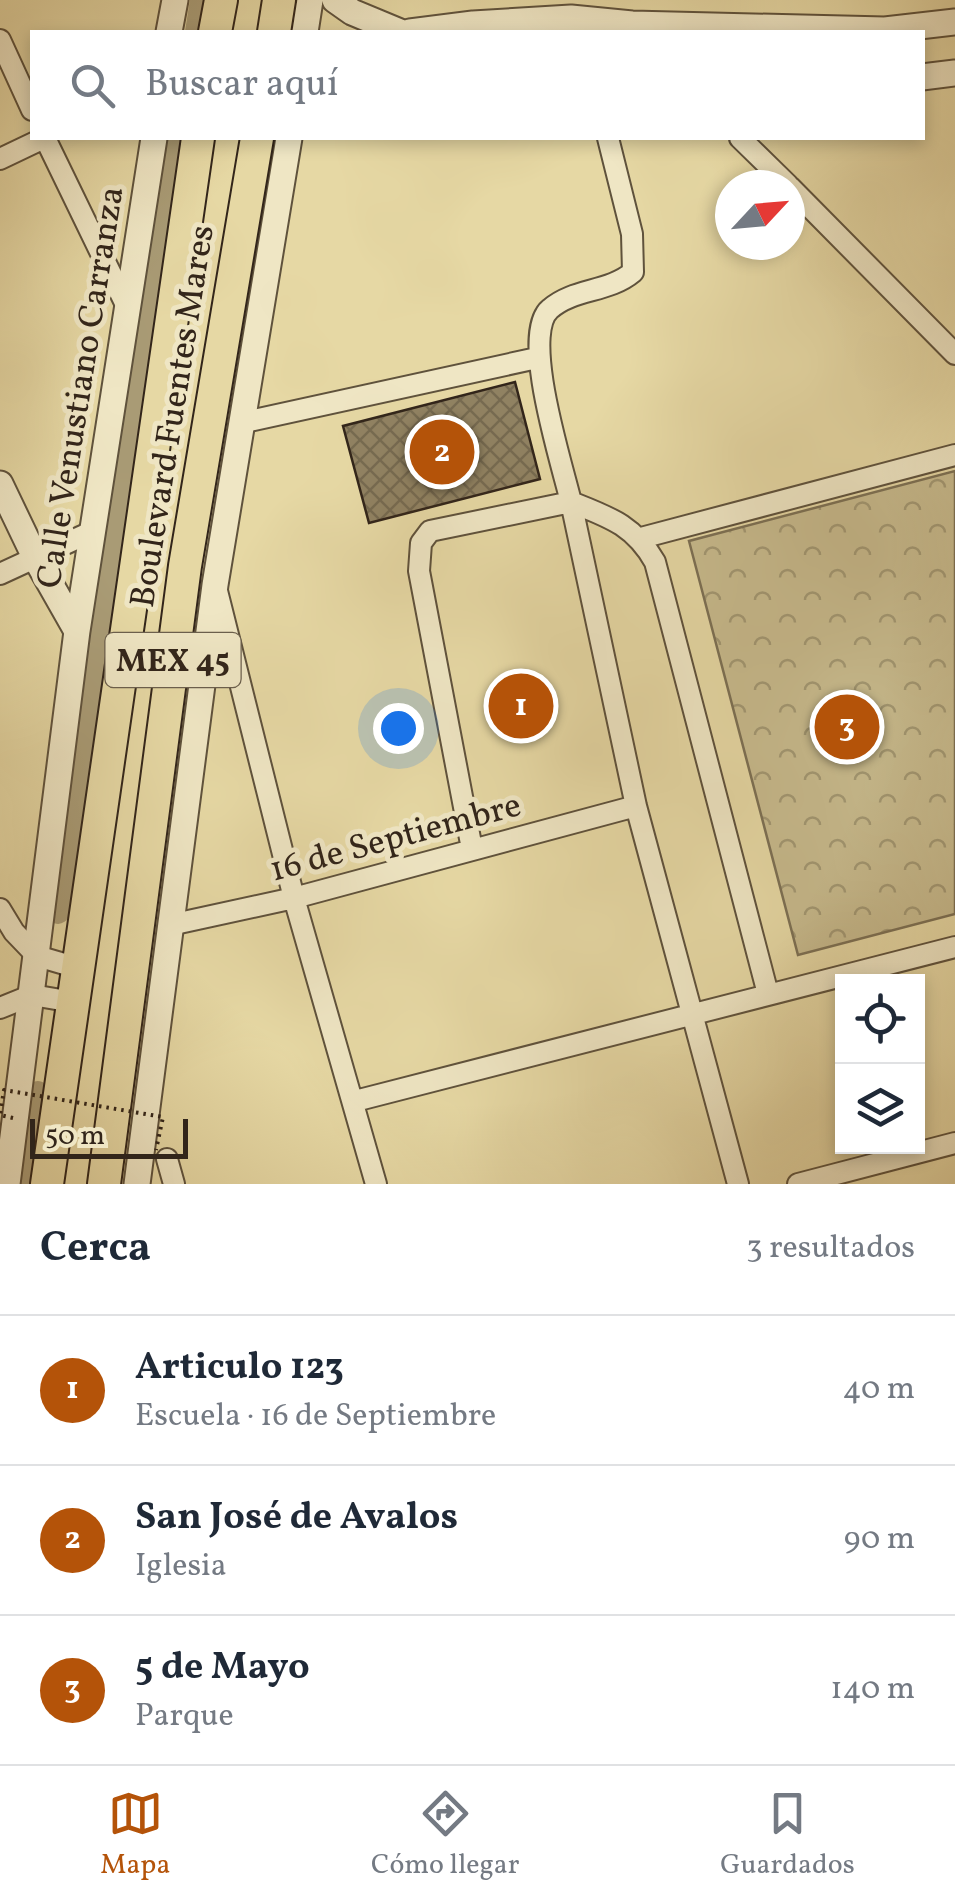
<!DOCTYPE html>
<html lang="es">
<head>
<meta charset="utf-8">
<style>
  :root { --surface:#fff; --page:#f6f6f7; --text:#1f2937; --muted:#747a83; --line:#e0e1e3; --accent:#b45309 }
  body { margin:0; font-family:Vollkorn,serif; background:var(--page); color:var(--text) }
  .controls { position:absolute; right:30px; bottom:30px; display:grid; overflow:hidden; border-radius:0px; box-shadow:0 5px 15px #0003 }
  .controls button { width:90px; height:90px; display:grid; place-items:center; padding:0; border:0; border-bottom:2px solid var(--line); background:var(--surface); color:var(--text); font:50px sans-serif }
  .compass { position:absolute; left:715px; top:170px; width:90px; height:90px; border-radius:50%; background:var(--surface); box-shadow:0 5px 15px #0003; rotate:64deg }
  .scale { position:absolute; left:30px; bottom:25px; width:158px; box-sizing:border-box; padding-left:10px; border:5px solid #32251a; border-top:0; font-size:28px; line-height:35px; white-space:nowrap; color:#32251a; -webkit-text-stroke:8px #efe6c4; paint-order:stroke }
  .you { position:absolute; left:398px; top:728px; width:35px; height:35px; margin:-25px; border:8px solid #fff; border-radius:50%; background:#1a73e8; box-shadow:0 0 0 15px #1a73e833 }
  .badge { display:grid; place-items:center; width:65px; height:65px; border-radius:50%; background:var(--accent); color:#fff; font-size:32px; font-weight:700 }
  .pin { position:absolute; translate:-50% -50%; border:5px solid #fff; box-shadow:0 2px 10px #0006 }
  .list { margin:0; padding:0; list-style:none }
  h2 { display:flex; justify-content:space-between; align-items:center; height:130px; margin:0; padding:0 40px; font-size:42px }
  h2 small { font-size:32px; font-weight:400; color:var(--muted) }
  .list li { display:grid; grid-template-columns:65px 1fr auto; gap:30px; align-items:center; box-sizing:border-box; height:150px; padding:0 40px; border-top:2px solid var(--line) }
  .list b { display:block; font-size:38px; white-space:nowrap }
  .list p { margin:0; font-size:32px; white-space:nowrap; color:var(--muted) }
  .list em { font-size:32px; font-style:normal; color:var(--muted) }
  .icon { flex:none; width:55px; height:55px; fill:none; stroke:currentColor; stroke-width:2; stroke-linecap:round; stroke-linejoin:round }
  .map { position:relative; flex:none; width:955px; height:1184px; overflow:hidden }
  .search { position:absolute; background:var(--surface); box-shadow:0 5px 15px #0003; left:30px; right:30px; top:30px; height:110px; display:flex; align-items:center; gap:25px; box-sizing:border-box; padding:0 35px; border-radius:0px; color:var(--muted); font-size:38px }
  .sheet { height:580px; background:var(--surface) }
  nav { display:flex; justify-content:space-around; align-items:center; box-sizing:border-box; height:140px; border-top:2px solid var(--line); background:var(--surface); font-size:28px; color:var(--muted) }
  nav a { display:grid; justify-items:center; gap:5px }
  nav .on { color:var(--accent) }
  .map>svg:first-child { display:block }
</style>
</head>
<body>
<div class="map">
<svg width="955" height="1184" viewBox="0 0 955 1184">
  <defs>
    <pattern id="forest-crowns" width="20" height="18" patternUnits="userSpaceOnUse" patternTransform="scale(2.5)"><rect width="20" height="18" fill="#c7ba8d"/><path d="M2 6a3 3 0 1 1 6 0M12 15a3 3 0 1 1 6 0" fill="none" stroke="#a29772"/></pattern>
    <pattern id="building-cross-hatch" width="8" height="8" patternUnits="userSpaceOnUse" patternTransform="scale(2.5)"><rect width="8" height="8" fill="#908262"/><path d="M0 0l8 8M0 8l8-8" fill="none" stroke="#766a50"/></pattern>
  </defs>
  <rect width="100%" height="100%" fill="#e6d8a4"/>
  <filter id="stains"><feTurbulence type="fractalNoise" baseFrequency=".002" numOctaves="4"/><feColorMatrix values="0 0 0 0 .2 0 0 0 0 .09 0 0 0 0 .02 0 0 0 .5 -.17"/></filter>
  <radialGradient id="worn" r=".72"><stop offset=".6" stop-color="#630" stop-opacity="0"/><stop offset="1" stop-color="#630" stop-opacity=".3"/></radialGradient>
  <path fill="url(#forest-crowns)" stroke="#7c7054" stroke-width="2.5" d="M955,471V914L798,955L689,541Z"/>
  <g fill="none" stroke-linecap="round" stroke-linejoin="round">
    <path stroke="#a99b75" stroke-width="22" d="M196,32L201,0
      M58,913L177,138
      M24,1184L38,1092"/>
  </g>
  <path fill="url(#building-cross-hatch)" stroke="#32251a" stroke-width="2.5" d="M515,382L540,479L369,523L343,426Z"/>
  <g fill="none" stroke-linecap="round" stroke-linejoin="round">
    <g stroke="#5f523c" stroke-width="24">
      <path id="minor" d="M0,40L32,110
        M45,138L128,309
        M608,138L632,234L633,272C608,293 574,288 550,309C520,334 562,464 571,502C609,517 634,525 655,562L768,994
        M740,138L788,185
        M0,159L44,138
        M790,187L955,354
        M240,423L537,358
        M641,538L955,455
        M0,574L91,532
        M217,591L294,898L376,1184
        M472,849L419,571L421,543L430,531L571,502L636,806L738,1184
        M0,909L14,932L37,956L78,968
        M170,925L294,898L636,806
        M0,1008L32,995L73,1002
        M355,1101L955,947
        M167,1159L174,1184
        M798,1184L955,1143"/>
    </g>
    <g stroke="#5f523c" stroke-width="29">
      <path id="tertiary" d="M335,0L352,12L400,32
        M169,32L175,0
        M305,32L310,0
        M410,32L473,24L571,18L632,24L885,30L955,22
        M922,77L955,73
        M0,484L35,557L77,631
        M7,1184L77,631L154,138
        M137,1184L215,585L289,138"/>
    </g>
    <g stroke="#32251a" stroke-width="36">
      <path id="primary" d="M215,32L221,0
        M274,32L279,0
        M47,1184L198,138
        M104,1184L185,566L257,138"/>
    </g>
    <use href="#minor" stroke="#efe6c4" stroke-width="20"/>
    <use href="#tertiary" stroke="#efe6c4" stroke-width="25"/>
    <use href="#primary" stroke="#e6d8a4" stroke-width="32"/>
    <path stroke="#32251a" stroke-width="4" stroke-dasharray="2.5 5" stroke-linecap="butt" d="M13,1118L0,1115L4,1090L163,1117L156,1150"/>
  </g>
  <g text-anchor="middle" stroke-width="10" stroke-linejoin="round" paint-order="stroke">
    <rect fill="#efe6c4" stroke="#6b5f4d" stroke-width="2.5" x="105.5" y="633" width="135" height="54" rx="8"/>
    <g font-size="32" font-weight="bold" fill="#32251a">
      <text x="173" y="671">MEX 45</text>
    </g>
    <g font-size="35" fill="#32251a" stroke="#efe6c4">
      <text transform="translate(79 387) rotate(-81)" y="12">Calle Venustiano Carranza</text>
      <text transform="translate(171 416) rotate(-81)" y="12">Boulevard Fuentes Mares</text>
      <text transform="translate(395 836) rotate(-15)" y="12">16 de Septiembre</text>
    </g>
  </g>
  <rect width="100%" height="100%" filter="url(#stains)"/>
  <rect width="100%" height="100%" fill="url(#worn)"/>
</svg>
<div class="controls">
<button><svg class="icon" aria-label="locate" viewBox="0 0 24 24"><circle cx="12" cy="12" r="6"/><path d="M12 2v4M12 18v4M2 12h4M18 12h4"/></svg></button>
<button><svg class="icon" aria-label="layers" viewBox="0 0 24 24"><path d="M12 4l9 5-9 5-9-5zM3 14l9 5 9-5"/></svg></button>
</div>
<svg class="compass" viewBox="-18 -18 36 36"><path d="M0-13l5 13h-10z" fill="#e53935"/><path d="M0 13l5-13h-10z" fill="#747a83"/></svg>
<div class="scale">50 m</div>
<div class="you"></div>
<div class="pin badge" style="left:521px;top:706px">1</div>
<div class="pin badge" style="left:442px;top:452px">2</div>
<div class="pin badge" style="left:847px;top:727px">3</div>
<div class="search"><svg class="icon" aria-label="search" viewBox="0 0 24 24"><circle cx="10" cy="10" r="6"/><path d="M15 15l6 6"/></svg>Buscar aquí</div>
</div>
<section class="sheet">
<h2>Cerca<small>3 resultados</small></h2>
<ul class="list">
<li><span class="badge">1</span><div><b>Articulo 123</b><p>Escuela · 16 de Septiembre</p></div><em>40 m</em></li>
<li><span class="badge">2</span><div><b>San José de Avalos</b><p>Iglesia</p></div><em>90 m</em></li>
<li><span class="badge">3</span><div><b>5 de Mayo</b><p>Parque</p></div><em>140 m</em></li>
</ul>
</section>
<nav>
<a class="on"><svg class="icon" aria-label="map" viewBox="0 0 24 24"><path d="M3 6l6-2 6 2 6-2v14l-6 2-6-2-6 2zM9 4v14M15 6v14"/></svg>Mapa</a>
<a><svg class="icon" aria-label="directions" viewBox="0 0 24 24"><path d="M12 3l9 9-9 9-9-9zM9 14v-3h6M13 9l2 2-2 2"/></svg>Cómo llegar</a>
<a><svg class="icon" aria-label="saved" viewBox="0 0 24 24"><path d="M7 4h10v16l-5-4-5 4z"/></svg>Guardados</a>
</nav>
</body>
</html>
